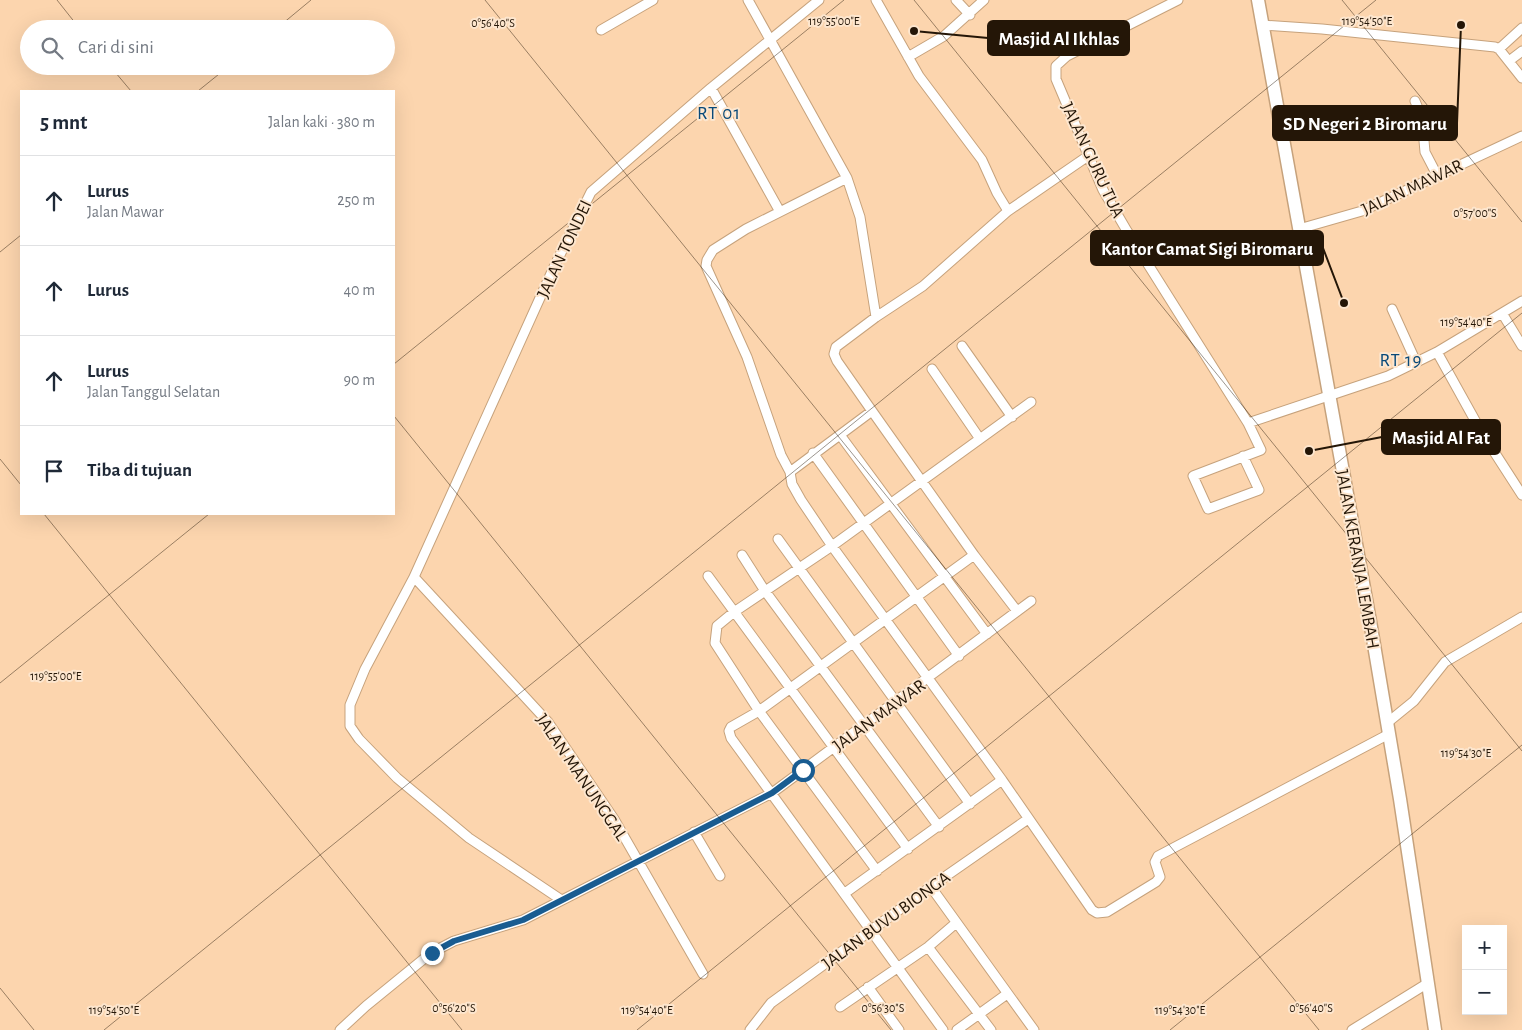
<!DOCTYPE html>
<html lang="id">
<head>
<meta charset="utf-8">
<style>
  :root { --surface:#fff; --page:#f2f2f3; --text:#1f2937; --muted:#747a83; --line:#e0e1e3 }
  body { margin:0; font-family:"Alegreya Sans",sans-serif; background:var(--page); color:var(--text) }
  .controls { position:absolute; right:15px; bottom:15px; display:grid; overflow:hidden; border-radius:0px; box-shadow:0 5px 20px #0002 }
  .controls button { width:45px; height:45px; display:grid; place-items:center; padding:0; border:0; border-bottom:1px solid var(--line); background:var(--surface); color:var(--text); font:25px sans-serif }
  .stop { position:absolute; width:15px; height:15px; margin:-11px; border:4px solid #195c91; border-radius:50%; background:#fff }
  .stop.end { background:#195c91; border-color:#fff; box-shadow:0 1px 5px #0008 }
  .list { margin:0; padding:0; list-style:none }
  h2 { display:flex; justify-content:space-between; align-items:center; height:65px; margin:0; padding:0 20px; font-size:21px }
  h2 small { font-size:16px; font-weight:400; color:var(--muted) }
  .list li { display:grid; grid-template-columns:32px 1fr auto; gap:15px; align-items:center; box-sizing:border-box; height:90px; padding:0 20px; border-top:1px solid var(--line) }
  .list b { display:block; font-size:19px; white-space:nowrap }
  .list p { margin:0; font-size:16px; white-space:nowrap; color:var(--muted) }
  .list em { font-size:16px; font-style:normal; color:var(--muted) }
  .icon { flex:none; width:28px; height:28px; fill:none; stroke:currentColor; stroke-width:2; stroke-linecap:round; stroke-linejoin:round }
  .map { position:relative; flex:none; width:1522px; height:1030px; overflow:hidden }
  .search { position:absolute; background:var(--surface); box-shadow:0 5px 20px #0002; left:20px; top:20px; width:375px; height:55px; display:flex; align-items:center; gap:12px; box-sizing:border-box; padding:0 18px; border-radius:28px; color:var(--muted); font-size:19px }
  .panel { position:absolute; background:var(--surface); box-shadow:0 5px 20px #0002; left:20px; top:90px; width:375px; height:425px; border-radius:0px }
  .map>svg:first-child { display:block }
</style>
</head>
<body>
<div class="map">
<svg width="1522" height="1030" viewBox="0 0 1522 1030">
  <rect width="100%" height="100%" fill="#fcd5ae"/>
  <g fill="none" stroke-linecap="round" stroke-linejoin="round">
    <g stroke="#c6a27c" stroke-width="11">
      <path id="street" d="M748,0L847,178L746,229L713,250L707,260L706,266L747,357L781,455L790,472L792,484L801,500L832,546L1002,780L1092,910L1097,913L1107,912L1156,882L1160,877L1155,862L1158,856L1389,734
        M876,0L919,76L982,160L997,193L1008,211
        M956,0L970,15
        M1178,0L1067,56L1056,66V79L1103,190L1127,231L1248,423L1388,376L1437,352L1522,301
        M1262,25L1322,29L1495,47L1499,49L1522,78
        M601,30L653,0
        M1499,49L1522,28
        M908,57L944,36L984,0
        M1509,61L1522,51
        M711,88L779,210
        M1415,101L1422,118L1425,152L1437,175
        M847,178L860,217L876,317
        M1299,229L1362,211L1522,136
        M1392,309L1416,362
        M1502,313L1522,346
        M962,346L1012,417
        M1437,352L1482,433L1522,495
        M932,369L980,439
        M872,411L837,361L834,354L836,347L876,317L923,286L1008,211L1088,156
        M840,435L987,634
        M813,453L959,656
        M1243,456L1259,490L1208,509L1193,476L1261,450L1248,423
        M790,472L872,411L974,555L759,711L877,871
        M778,539L970,804
        M742,555L765,591L939,827
        M974,555L1017,611
        M708,576L908,849
        M414,577L548,722L614,819L703,974
        M1387,723L1414,701L1445,662L1522,617
        M694,832L720,876
        M931,887L1034,1030
        M845,893L1002,780
        M560,899L469,838L397,778L359,739L350,726V705L365,669L414,577L553,269L591,192L711,88L819,0
        M928,947L991,1030
        M868,987L899,1030
        M840,1007L928,947L956,923
        M340,1030L366,1006L431,953L454,941L523,920L772,793L1031,601
        M750,1030L771,1003L936,883L1028,819
        M943,1030L731,738L729,731L731,727L759,711L715,643L717,626L734,612L832,546L1031,402
        M957,1030L1007,994
        M1352,1030L1428,983"/>
    </g>
    <g stroke="#c6a27c" stroke-width="15">
      <path id="primary" d="M1258,0L1371,627L1400,799L1435,1030"/>
    </g>
    <use href="#street" stroke="#fff" stroke-width="9"/>
    <use href="#primary" stroke="#fff" stroke-width="12"/>
  </g>
  <g fill="none" stroke-linecap="round" stroke-linejoin="round">
    <path stroke="#195c91" stroke-width="6" d="M432,953L454,941L523,920L772,793L803,770"/>
  </g>
  <path fill="none" stroke="#241607" stroke-width="1" stroke-opacity="0.45" d="M57,0L80,29M485,0L1319,1030M914,0L1522,751M1342,0L1522,222M276,29L311,0M110,66L131,91M198,91L229,66M0,252L21,235M394,364L844,0M394,416L891,1030M0,459L21,485M44,514L462,1030M0,683L209,514M0,988L34,1030M104,1030L1376,0M637,1030L1522,313M1170,1030L1522,745"/>
  <g text-anchor="middle" stroke-width="4" stroke-linejoin="round" paint-order="stroke">
    <g font-size="18" fill="#241607" stroke="#fde6ce">
      <text transform="translate(1093 160) rotate(65)" y="6">JALAN GURU TUA</text>
      <text transform="translate(1412 187) rotate(-25)" y="6">JALAN MAWAR</text>
      <text transform="translate(564 249) rotate(-65)" y="6">JALAN TONDEI</text>
      <text transform="translate(1358 559) rotate(80)" y="6">JALAN KERANJA LEMBAH</text>
      <text transform="translate(879 715) rotate(-36)" y="6">JALAN MAWAR</text>
      <text transform="translate(582 777) rotate(56)" y="6">JALAN MANUNGGAL</text>
      <text transform="translate(886 920) rotate(-36)" y="6">JALAN BUVU BIONGA</text>
    </g>
    <g font-size="19" letter-spacing="1" fill="#084979" stroke="#fde6ce">
      <text x="719" y="119">RT 01</text>
      <text x="1401" y="366">RT 19</text>
    </g>
  </g>
  <g font-size="12" text-anchor="middle" fill="#241607" stroke="#fde6ce" stroke-width="4" stroke-linejoin="round" paint-order="stroke">
    <text x="834" y="25">119°55'00"E</text>
    <text x="1367" y="25">119°54'50"E</text>
    <text x="493" y="27">0°56'40"S</text>
    <text x="1475" y="217">0°57'00"S</text>
    <text x="1466" y="326">119°54'40"E</text>
    <text x="56" y="680">119°55'00"E</text>
    <text x="1466" y="757">119°54'30"E</text>
    <text x="454" y="1012">0°56'20"S</text>
    <text x="883" y="1012">0°56'30"S</text>
    <text x="1311" y="1012">0°56'40"S</text>
    <text x="114" y="1014">119°54'50"E</text>
    <text x="647" y="1014">119°54'40"E</text>
    <text x="1180" y="1014">119°54'30"E</text>
  </g>
  <path fill="none" stroke="#241607" stroke-width="2" d="M914 31L988 38M1461 25L1457 123M1344 303L1323 248M1309 451L1382 437"/>
  <g fill="#241607" stroke="#fde6ce" stroke-width="2">
    <circle cx="914" cy="31" r="5"/>
    <circle cx="1461" cy="25" r="5"/>
    <circle cx="1344" cy="303" r="5"/>
    <circle cx="1309" cy="451" r="5"/>
  </g>
  <g fill="#241607" stroke="#241607" stroke-width="2">
    <rect x="988" y="21" width="141" height="34" rx="5"/>
    <rect x="1273" y="106" width="184" height="34" rx="5"/>
    <rect x="1091" y="231" width="232" height="34" rx="5"/>
    <rect x="1382" y="420" width="118" height="34" rx="5"/>
  </g>
  <g font-size="19" text-anchor="middle" font-weight="bold" fill="#fff">
    <text x="1059" y="45">Masjid Al Ikhlas</text>
    <text x="1365" y="130">SD Negeri 2 Biromaru</text>
    <text x="1207" y="255">Kantor Camat Sigi Biromaru</text>
    <text x="1441" y="444">Masjid Al Fat</text>
  </g>
</svg>
<div class="controls">
<button>+</button>
<button>−</button>
</div>
<div class="stop" style="left:803px;top:770px"></div>
<div class="stop end" style="left:432px;top:953px"></div>
<div class="search"><svg class="icon" aria-label="search" viewBox="0 0 24 24"><circle cx="10" cy="10" r="6"/><path d="M15 15l6 6"/></svg>Cari di sini</div>
<section class="panel">
<h2>5 mnt<small>Jalan kaki · 380 m</small></h2>
<ul class="list">
<li><svg class="icon" aria-label="ahead" viewBox="0 0 24 24"><path d="M12 20V5M6 11l6-6 6 6"/></svg><div><b>Lurus</b><p>Jalan Mawar</p></div><em>250 m</em></li>
<li><svg class="icon" aria-label="ahead" viewBox="0 0 24 24"><path d="M12 20V5M6 11l6-6 6 6"/></svg><div><b>Lurus</b></div><em>40 m</em></li>
<li><svg class="icon" aria-label="ahead" viewBox="0 0 24 24"><path d="M12 20V5M6 11l6-6 6 6"/></svg><div><b>Lurus</b><p>Jalan Tanggul Selatan</p></div><em>90 m</em></li>
<li><svg class="icon" aria-label="arrive" viewBox="0 0 24 24"><path d="M6 21V4h12l-3 4 3 4H6"/></svg><div><b>Tiba di tujuan</b></div></li>
</ul>
</section>
</div>
</body>
</html>
